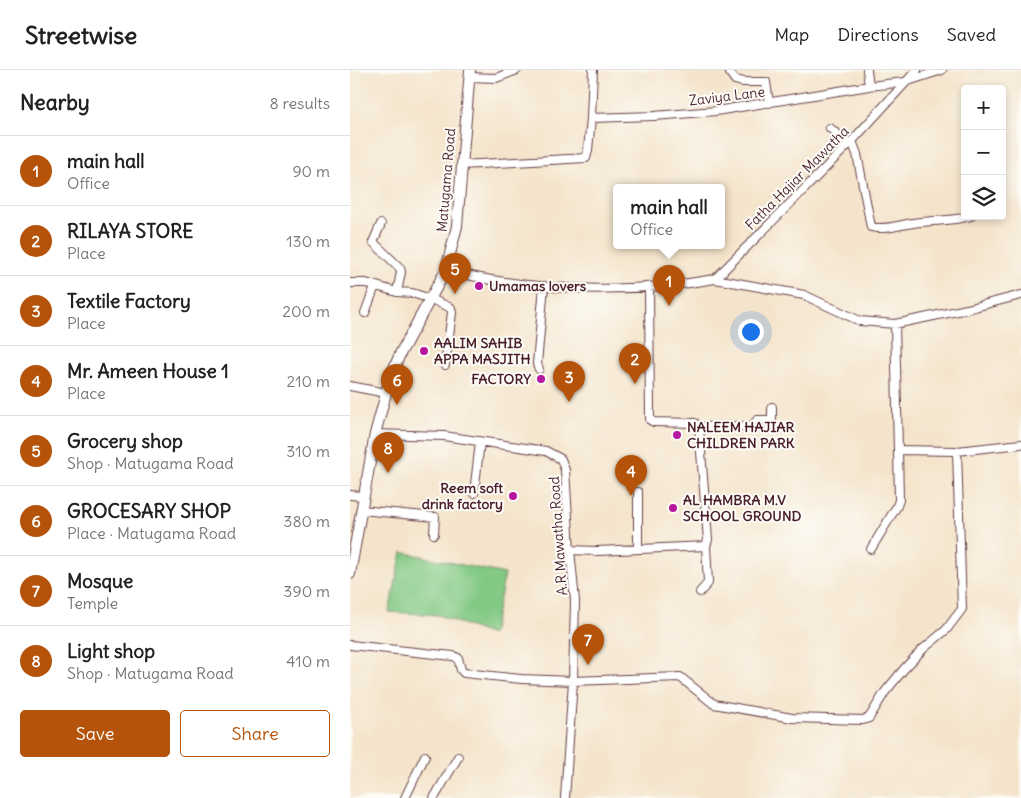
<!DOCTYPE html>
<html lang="en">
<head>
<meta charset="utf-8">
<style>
  :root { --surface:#fff; --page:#f2f2f2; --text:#222; --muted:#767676; --line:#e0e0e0; --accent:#b45309 }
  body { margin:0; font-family:Delius,sans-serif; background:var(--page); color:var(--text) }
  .controls { position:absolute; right:15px; top:15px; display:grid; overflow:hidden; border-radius:5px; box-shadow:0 2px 8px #0003 }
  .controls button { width:45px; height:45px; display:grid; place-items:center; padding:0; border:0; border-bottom:1px solid var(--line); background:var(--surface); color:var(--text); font:25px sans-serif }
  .you { position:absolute; left:400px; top:261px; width:18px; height:18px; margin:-12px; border:4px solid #fff; border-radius:50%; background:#1a73e8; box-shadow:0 0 0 8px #1a73e833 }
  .badge { display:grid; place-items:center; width:32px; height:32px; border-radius:50%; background:var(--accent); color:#fff; font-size:16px; font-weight:700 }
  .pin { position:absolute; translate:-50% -41px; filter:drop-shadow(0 1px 2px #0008) }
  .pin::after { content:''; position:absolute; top:26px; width:18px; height:15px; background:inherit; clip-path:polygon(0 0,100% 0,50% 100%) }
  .popup { position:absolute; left:263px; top:114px; width:112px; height:65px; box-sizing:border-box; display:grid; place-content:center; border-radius:5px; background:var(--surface); filter:drop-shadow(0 1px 4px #0005); font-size:16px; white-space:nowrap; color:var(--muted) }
  .popup b { font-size:19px; color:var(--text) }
  .popup::after { content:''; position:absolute; left:50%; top:100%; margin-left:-10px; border:10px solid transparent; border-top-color:var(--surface) }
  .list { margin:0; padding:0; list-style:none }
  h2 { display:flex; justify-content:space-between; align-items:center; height:65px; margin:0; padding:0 20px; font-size:21px }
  h2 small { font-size:16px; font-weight:400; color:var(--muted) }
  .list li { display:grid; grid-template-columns:32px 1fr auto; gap:15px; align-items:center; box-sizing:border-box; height:70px; padding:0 20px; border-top:1px solid var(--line) }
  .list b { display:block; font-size:19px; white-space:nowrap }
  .list p { margin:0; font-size:16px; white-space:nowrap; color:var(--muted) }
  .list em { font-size:16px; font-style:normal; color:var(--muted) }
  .actions { display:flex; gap:10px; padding:15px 20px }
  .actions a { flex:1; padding:11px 0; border:1px solid var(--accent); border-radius:5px; text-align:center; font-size:18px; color:var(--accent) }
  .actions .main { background:var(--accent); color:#fff }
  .icon { flex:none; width:28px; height:28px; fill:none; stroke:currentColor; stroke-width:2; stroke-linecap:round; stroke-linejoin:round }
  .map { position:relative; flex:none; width:671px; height:728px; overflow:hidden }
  header { display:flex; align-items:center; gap:30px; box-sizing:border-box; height:70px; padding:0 25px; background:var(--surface); border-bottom:1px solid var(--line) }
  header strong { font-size:24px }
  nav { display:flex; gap:28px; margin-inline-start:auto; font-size:18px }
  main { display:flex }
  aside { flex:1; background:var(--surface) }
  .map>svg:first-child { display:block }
</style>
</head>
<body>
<header>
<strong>Streetwise</strong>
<nav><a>Map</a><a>Directions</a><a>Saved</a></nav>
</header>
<main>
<aside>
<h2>Nearby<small>8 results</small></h2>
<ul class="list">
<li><span class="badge">1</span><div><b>main hall</b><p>Office</p></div><em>90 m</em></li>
<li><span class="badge">2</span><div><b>RILAYA STORE</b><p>Place</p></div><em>130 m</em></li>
<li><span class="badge">3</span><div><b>Textile Factory</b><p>Place</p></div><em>200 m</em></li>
<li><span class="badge">4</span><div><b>Mr. Ameen House 1</b><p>Place</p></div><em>210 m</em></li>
<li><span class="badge">5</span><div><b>Grocery shop</b><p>Shop · Matugama Road</p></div><em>310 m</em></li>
<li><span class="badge">6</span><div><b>GROCESARY SHOP</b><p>Place · Matugama Road</p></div><em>380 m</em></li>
<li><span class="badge">7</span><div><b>Mosque</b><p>Temple</p></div><em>390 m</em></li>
<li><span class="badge">8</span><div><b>Light shop</b><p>Shop · Matugama Road</p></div><em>410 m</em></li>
</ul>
<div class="actions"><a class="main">Save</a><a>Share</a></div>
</aside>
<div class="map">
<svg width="671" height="728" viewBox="0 0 671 728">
  <rect width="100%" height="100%" fill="#fdfcf7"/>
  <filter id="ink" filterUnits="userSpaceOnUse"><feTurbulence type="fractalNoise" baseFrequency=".02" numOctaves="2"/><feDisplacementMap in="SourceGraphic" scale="10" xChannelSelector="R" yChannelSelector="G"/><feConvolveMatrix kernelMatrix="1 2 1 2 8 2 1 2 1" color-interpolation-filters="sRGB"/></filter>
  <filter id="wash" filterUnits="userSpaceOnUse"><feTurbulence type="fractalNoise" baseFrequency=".0096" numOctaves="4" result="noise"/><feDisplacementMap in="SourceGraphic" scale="20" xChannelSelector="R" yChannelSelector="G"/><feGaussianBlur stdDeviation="1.12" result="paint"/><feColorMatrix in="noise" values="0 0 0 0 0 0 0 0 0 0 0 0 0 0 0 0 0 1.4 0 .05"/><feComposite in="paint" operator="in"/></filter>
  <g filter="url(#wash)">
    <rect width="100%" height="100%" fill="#f4e4cb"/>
    <path fill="#83c984" stroke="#667458" d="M52,482L155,504L142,565L88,545L39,542Z"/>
  </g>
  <g filter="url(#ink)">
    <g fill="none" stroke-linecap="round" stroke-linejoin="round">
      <g stroke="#643d43" stroke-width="10">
        <path id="minor" d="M243,0L241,48L304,46L366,41L519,16L555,12L592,0
          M380,0V3L385,10L394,12H416L419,33
          M517,0L519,16
          M119,7L146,8L167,0
          M480,58L499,74
          M502,71L507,84L521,157C536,161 555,153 571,152C588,150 604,151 621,146
          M111,95L236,88L238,80L241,48
          M31,154L23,172L50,198L51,202L47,222
          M96,200C114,204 131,209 148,211C216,222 298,221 365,209L502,71L567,0
          M365,209L454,225L510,251L545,254L617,239L671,225
          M0,213H16L47,222L62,223L81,229L101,238L102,243L95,295
          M15,243L25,216
          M545,254L548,380L607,381L671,374
          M189,299L187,294L194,216
          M0,316L36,323
          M349,357L403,356L407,350H422V337
          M25,364L94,366L196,381L211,389L215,400L220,480L225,531L223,611L215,728
          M124,423L130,372
          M0,425L13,426
          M11,440L85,447L84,464
          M288,479V422
          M521,479L547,436L549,430L548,380
          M220,480L247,481L356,476L358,470L349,357L345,353L304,352L300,350L299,218
          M350,522L358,513L356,476
          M0,575L103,586L108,588L111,600L114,603L171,609L223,611L330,607L364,634L442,648L513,650L519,648L535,622L554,599L573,579L596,560L612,539L607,381
          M55,728L75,686
          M84,728L108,687"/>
      </g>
      <g stroke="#643d43" stroke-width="12">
        <path id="major" d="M0,504L25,364L41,305L51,282L96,200L107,156L120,0"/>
      </g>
      <use href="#minor" stroke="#fff" stroke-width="8"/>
      <use href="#major" stroke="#fff" stroke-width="10"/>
    </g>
  </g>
  <g fill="#b5179e" stroke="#fdfcf7" stroke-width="2">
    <circle cx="129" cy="216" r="5"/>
    <circle cx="74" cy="281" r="5"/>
    <circle cx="191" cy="309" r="5"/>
    <circle cx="327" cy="365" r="5"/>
    <circle cx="163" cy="426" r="5"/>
    <circle cx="323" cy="438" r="5"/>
  </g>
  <g text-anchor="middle" stroke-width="4" stroke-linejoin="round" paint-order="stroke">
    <g font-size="14" fill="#4a1f2b" stroke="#fdfcf7">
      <text transform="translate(377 26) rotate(-7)" y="5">Zaviya Lane</text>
      <text transform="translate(447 108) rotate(-45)" y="5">Fatha Hajiar Mawatha</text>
      <text transform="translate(96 110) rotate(-85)" y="5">Matugama Road</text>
      <text transform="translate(208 466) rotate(-94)" y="5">A.R Mawatha Road</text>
    </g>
    <g font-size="14" font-weight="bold" fill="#4a1f2b" stroke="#fdfcf7" text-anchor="start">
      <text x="139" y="221">Umamas lovers</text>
      <text x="84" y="278">AALIM SAHIB<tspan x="84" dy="16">APPA MASJITH</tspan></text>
      <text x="181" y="314" text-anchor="end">FACTORY</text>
      <text x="337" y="362">NALEEM HAJIAR<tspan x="337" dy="16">CHILDREN PARK</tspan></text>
      <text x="153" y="423" text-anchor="end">Reem soft<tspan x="153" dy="16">drink factory</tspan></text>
      <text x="333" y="435">AL HAMBRA M.V<tspan x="333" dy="16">SCHOOL GROUND</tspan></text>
    </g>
  </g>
</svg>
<div class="controls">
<button>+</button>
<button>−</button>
<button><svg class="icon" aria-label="layers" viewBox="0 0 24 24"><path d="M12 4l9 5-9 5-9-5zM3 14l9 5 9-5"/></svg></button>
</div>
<div class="you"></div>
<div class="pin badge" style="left:319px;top:236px">1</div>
<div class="popup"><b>main hall</b>Office</div>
<div class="pin badge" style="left:285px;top:314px">2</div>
<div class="pin badge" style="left:219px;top:332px">3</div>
<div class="pin badge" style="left:281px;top:426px">4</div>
<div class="pin badge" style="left:105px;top:224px">5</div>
<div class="pin badge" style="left:47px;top:335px">6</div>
<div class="pin badge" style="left:238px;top:595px">7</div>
<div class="pin badge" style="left:38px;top:403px">8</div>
</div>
</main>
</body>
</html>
